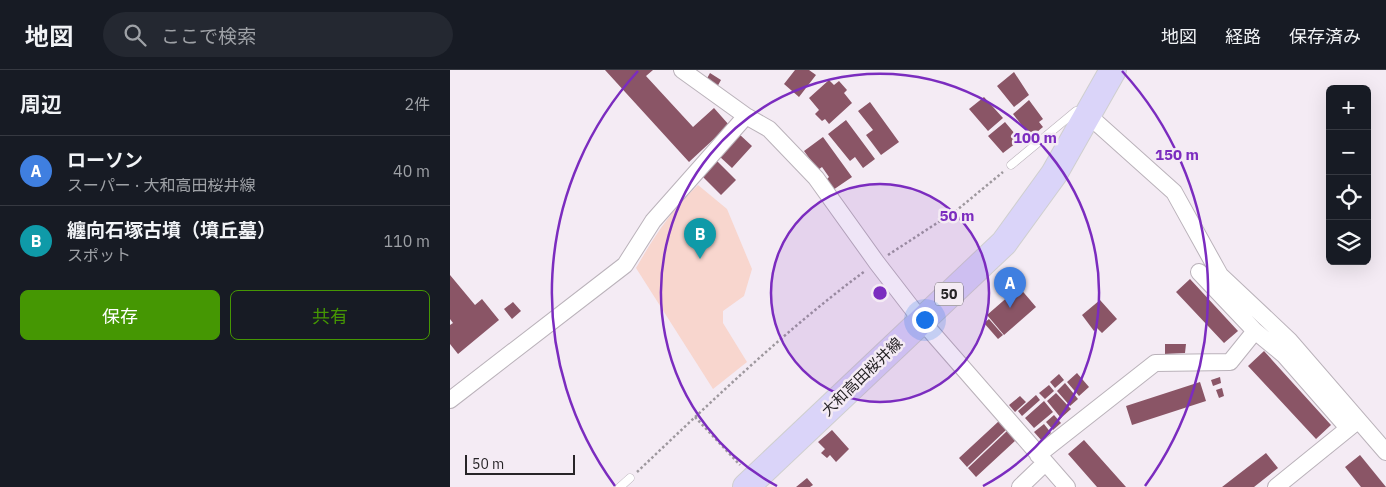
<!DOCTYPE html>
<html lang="ja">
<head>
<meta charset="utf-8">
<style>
  :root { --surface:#171b24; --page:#242831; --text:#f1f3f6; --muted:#9ea1a6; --line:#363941; --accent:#459703 }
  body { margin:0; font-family:"IBM Plex Sans","Noto Sans JP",sans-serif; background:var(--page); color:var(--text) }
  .controls { position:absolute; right:15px; top:15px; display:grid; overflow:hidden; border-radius:8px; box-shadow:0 5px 20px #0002 }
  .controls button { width:45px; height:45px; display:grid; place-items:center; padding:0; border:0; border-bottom:1px solid var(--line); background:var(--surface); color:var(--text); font:25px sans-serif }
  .scale { position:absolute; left:15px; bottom:12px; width:110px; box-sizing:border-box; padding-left:5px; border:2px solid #272427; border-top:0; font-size:14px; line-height:18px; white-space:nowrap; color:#272427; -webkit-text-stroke:4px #f4ebf4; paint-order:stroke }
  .you { position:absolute; left:474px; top:249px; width:18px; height:18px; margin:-12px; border:4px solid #fff; border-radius:50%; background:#1a73e8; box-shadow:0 0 0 8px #1a73e833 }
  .badge { display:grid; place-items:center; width:32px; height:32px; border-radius:50%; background:var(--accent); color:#fff; font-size:16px; font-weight:700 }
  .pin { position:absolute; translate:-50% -41px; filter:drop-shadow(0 1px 2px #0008) }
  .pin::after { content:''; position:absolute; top:26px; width:18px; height:15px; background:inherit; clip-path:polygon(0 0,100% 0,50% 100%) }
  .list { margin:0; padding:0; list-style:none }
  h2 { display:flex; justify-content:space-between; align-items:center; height:65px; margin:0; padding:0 20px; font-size:21px }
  h2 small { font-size:16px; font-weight:400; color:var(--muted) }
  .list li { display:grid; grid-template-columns:32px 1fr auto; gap:15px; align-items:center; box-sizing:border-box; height:70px; padding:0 20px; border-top:1px solid var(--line) }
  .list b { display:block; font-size:19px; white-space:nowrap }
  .list p { margin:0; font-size:16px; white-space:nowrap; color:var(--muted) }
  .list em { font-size:16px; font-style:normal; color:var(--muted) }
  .actions { display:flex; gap:10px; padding:15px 20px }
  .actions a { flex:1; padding:11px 0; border:1px solid var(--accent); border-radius:8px; text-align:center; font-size:18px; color:var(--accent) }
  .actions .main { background:var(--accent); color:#fff }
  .icon { flex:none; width:28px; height:28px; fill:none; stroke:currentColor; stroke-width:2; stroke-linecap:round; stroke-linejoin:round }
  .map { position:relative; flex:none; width:936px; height:417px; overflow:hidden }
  header { display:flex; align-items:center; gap:30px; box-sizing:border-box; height:70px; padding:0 25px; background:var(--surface); border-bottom:1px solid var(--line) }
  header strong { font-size:24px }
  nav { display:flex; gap:28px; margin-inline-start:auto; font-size:18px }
  .search { width:350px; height:45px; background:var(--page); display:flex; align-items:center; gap:12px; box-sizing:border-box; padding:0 18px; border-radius:28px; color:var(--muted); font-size:19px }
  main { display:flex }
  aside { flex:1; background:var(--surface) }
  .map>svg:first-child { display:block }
</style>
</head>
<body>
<header>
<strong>地図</strong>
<div class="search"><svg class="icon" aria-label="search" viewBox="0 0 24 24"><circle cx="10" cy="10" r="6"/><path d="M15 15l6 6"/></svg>ここで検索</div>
<nav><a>地図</a><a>経路</a><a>保存済み</a></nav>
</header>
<main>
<aside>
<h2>周辺<small>2件</small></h2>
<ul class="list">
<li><span class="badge" style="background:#3f7fe0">A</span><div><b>ローソン</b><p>スーパー · 大和高田桜井線</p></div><em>40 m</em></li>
<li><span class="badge" style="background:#0f9aa8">B</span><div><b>纏向石塚古墳（墳丘墓）</b><p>スポット</p></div><em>110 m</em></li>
</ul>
<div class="actions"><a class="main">保存</a><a>共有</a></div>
</aside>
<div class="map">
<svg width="936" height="417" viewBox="0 0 936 417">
  <rect width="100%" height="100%" fill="#f4ebf4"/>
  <path fill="#f8d6ce" d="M248,115L277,139L302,199L294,226L273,241V253L297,292L263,319L186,198C204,167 221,140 248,115Z"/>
  <path fill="#8a5566" d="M155,0H203L196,6L243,57L264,38L279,55L239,92Z
    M345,0H359L366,5L349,27L334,14Z
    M564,2L579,25L564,37L547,16Z
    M260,3L271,10L266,19L255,12Z
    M379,10L384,15L389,11L397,20L394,23L402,33L379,54L375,49L372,51L365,44L369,40L359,28Z
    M534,27L553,48L538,61L519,39Z
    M579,30L593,49L589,52L593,57L581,67L563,44Z
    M420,32L449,72L431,85L416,65L423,60L408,41Z
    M396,50L425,89L413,98L405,87L400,91L378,64Z
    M555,52L570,70L553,83L538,66Z
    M289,64L302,76L282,98L269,86Z
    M373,67L402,107L383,120L376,110L379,107L372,97L368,100L354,81Z
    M267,91L286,110L271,125L252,106Z
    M0,205L25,235L32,229L49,250L8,284L0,274V255L3,253L0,249Z
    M740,209L788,261L774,273L726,222Z
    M569,217L586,237L554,265L537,245Z
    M650,230L667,249L652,263L647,258L644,261L632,245Z
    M63,232L71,241L62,249L54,239Z
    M539,249L553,265L548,269L534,253Z
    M715,274H736L735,283L715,284Z
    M814,281L881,355L866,369L798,296Z
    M627,303L639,317L629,326L617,312Z
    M609,304L614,310L605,318L600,312Z
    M770,307L771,313L763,316L761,310Z
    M750,312L756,331L682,355L676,336Z
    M615,313L628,329L620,336L607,321Z
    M599,315L604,321L595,329L589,323Z
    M772,318L774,326L769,328L766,320Z
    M606,323L621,339L611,348L597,331Z
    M586,325L590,330L572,346L568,341Z
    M570,326L576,332L565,342L559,335Z
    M594,331L603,342L584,358L575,348Z
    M604,345L611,353L603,360L596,352Z
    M549,351L557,359L517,397L509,388Z
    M594,354L601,363L592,371L584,362Z
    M382,360L399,379L386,392L380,385L377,388L371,383L375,379L368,372Z
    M557,361L566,370L526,407L518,398Z
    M634,370L676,417H647L618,384Z
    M816,383L828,398L804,417H772Z
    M910,385L936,417H911L895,397Z
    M357,408L363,415L360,417H346Z"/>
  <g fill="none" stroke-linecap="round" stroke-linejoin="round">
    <g stroke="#bab2ba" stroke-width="9">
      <path id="service" d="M561,95L626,41L631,43
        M170,417L180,408"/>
    </g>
    <g stroke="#bab2ba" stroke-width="18">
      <path id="minor" d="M232,0L296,46L319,59L366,108L427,193L471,250L617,417
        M638,45L724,122L770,205L839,270L936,382
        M749,202L805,261
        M0,330L175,195L203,151L296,46
        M588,385L705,293L780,292L805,261L834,285L898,358
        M570,417L595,393
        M826,417L905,353"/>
    </g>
    <g stroke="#cfcfcf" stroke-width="28">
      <path id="primary" d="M296,417L554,173L604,104L663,0"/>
    </g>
    <path stroke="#9e989e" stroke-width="2.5" stroke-dasharray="2.5 2.5" stroke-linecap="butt" d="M438,185L507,140L553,102
      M245,347L290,395
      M187,402C260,333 334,261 415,201"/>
    <use href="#service" stroke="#fff" stroke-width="8"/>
    <use href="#minor" stroke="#fff" stroke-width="16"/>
    <use href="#primary" stroke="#dad4f9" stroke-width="26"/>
  </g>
  <circle cx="430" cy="223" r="109" fill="#7b2cbf" fill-opacity=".12"/>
  <g fill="none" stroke="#7b2cbf" stroke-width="2.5">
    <circle cx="430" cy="223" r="109"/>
    <path d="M327 416A219 219 0 1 1 533 416"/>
    <path d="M165 416A328 328 0 0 1 188 1M672 1A328 328 0 0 1 695 416"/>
  </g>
  <g text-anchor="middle" stroke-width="5" stroke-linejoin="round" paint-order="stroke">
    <rect fill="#f4ebf4" stroke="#646064" stroke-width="1" x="485" y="212.5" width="28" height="23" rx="4"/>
    <g font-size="14" font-weight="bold" fill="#272427">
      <text x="499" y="229">50</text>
    </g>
    <g font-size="15" fill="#272427" stroke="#f4ebf4">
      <text transform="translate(412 307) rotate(-44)" y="5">大和高田桜井線</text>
    </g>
  </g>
  <circle cx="430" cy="223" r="8" fill="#7b2cbf" stroke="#f4ebf4" stroke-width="2.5"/>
  <g font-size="15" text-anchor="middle" font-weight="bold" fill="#7b2cbf" stroke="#f4ebf4" stroke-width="5" stroke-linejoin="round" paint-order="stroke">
    <text x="585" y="73">100 m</text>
    <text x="727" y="90">150 m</text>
    <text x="507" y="151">50 m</text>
  </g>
</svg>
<div class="controls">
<button>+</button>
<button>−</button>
<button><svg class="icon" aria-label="locate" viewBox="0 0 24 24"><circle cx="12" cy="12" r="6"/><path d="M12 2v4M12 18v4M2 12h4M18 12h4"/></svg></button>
<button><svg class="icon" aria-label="layers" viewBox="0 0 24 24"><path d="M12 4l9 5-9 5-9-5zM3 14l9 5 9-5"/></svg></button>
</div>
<div class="scale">50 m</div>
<div class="you"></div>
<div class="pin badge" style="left:560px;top:238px;background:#3f7fe0">A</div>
<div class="pin badge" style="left:250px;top:189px;background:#0f9aa8">B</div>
</div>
</main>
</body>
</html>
